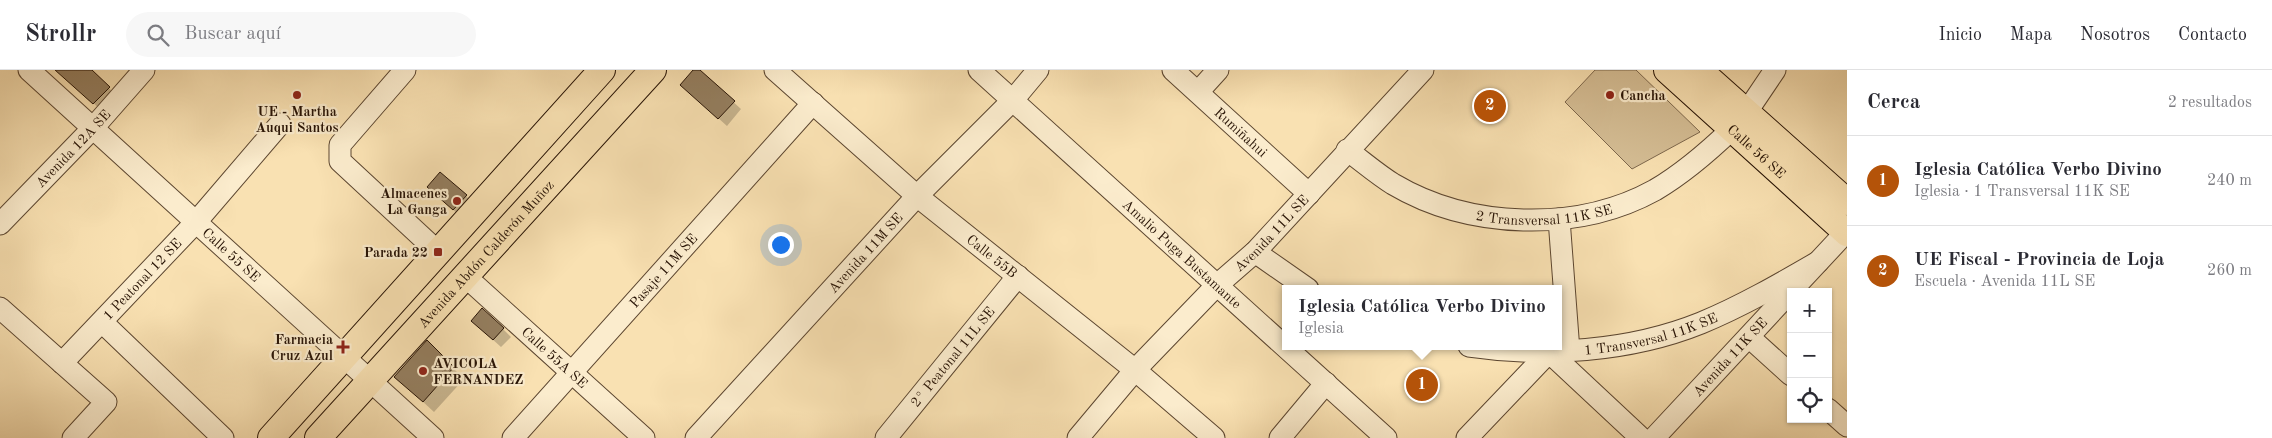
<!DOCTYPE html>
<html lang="es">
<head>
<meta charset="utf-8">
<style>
  :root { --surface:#fff; --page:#f7f7f7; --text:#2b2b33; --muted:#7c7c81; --line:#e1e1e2; --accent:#b45309 }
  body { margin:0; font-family:"Old Standard TT",serif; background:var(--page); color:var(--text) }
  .controls { position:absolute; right:15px; bottom:15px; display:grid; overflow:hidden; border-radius:0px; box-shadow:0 1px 4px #0004 }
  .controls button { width:45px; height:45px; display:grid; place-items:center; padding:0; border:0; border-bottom:1px solid var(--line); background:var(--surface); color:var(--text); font:25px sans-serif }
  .you { position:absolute; left:780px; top:174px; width:18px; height:18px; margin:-12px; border:4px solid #fff; border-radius:50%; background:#1a73e8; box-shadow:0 0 0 8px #1a73e833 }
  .badge { display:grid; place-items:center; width:32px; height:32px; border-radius:50%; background:var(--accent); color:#fff; font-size:16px; font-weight:700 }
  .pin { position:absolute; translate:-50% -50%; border:2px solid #fff; box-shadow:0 1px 5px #0006 }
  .popup { position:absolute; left:1282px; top:215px; width:280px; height:65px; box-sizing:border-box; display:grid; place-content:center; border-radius:0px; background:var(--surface); filter:drop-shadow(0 1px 4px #0005); font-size:16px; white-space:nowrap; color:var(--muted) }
  .popup b { font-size:19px; color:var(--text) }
  .popup::after { content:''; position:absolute; left:50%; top:100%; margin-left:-10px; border:10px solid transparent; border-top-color:var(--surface) }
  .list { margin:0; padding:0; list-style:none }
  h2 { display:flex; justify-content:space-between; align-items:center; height:65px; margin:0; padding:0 20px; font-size:21px }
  h2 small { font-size:16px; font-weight:400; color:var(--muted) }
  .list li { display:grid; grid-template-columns:32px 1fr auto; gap:15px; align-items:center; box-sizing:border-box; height:90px; padding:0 20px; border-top:1px solid var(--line) }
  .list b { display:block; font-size:19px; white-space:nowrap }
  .list p { margin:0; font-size:16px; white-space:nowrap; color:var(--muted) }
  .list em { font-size:16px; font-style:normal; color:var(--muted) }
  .icon { flex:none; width:28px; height:28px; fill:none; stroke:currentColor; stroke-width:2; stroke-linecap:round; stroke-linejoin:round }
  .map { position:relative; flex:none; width:1847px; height:368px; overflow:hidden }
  header { display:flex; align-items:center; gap:30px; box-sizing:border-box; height:70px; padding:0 25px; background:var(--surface); border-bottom:1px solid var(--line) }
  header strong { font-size:24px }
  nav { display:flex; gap:28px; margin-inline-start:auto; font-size:18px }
  .search { width:350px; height:45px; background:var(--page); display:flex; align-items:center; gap:12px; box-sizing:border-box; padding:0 18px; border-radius:28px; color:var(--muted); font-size:19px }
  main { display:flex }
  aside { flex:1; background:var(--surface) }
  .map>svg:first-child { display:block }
</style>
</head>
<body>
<header>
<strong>Strollr</strong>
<div class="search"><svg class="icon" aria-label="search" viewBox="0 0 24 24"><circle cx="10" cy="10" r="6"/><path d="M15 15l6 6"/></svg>Buscar aquí</div>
<nav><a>Inicio</a><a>Mapa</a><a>Nosotros</a><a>Contacto</a></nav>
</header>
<main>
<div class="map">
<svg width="1847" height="368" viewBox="0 0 1847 368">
  <rect width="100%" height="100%" fill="#f9e1b2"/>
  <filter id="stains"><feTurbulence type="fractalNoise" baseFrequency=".004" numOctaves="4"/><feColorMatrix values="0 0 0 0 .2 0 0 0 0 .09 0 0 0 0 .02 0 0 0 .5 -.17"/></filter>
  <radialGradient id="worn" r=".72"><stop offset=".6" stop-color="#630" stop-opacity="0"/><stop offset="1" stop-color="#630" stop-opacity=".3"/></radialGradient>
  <path fill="#d5be95" stroke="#7e684d" d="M1595,0H1636L1700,62L1632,99L1565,32Z"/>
  <path fill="#0003" d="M57,0H90L116,25L102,41Z
    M695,0H698L741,39L727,56L689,22Z
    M436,124L466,126L473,134L461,147Z
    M472,251L503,259L511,267L501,277Z
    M427,272L464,309L434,342L396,307Z"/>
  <path fill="#947e5f" stroke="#271305" d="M55,0H92L110,17L93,34Z
    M693,0H700L735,31L718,49L680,15Z
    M440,102L467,125L453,140L427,117Z
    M482,238L504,258L493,270L471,251Z
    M427,270L454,297L423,332L394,307Z"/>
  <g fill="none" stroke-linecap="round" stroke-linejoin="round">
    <g stroke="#5c4630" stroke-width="23">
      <g id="minor">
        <path id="s1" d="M29,0L433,368"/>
        <path d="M405,0L340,75V91L438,182"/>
        <path id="s2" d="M775,0L917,126L1135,300L1214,368"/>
        <path id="s3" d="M979,0L1386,368"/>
        <path id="s4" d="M1173,0L1309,124"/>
        <path d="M1198,22L1218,0"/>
        <path d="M1746,43L1775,0"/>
        <path id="s5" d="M1347,80C1362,91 1377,104 1393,114C1469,159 1577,163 1655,120C1684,103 1708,82 1732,59"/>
        <path d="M1559,149L1569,281"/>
        <path id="s6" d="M0,154L93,58L144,0"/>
        <path d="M1255,182L1308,219"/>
        <path id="s7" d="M465,206L644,368"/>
        <path d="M0,238L106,332L73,368"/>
        <path d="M102,252L223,368"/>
        <path d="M1749,267L1791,305"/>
        <path id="s8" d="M1469,276C1544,287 1629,282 1701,253C1742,236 1780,214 1818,192"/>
        <path id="s9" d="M62,293L196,152L280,54"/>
        <path d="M1828,339L1847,356"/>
        <path id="s10" d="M513,368L813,33"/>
        <path id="s11" d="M696,368L917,126L1013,30L1038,0"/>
        <path id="s12" d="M886,368L1018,206"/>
        <path id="s13" d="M1078,368L1135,300L1216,216L1255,182L1423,0"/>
        <path d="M1280,368L1326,313"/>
        <path d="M1467,368L1549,282L1641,368"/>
        <path id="s14" d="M1654,368L1846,162"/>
      </g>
    </g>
    <g stroke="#271305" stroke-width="28">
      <g id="major">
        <path id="s15" d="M1667,0L1847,163"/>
        <path d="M1699,0L1847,132"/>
        <path d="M271,368L602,0"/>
        <path id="s16" d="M318,368L653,0"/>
      </g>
    </g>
    <use href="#minor" stroke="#fbeccd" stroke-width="21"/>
    <use href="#major" stroke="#f9e1b2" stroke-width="26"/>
  </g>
  <g fill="#8f2418" stroke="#fbeccd" stroke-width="2">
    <circle cx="297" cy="25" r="5"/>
    <circle cx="1610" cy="25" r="5"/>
    <circle cx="457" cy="131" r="5"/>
    <rect x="433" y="177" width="10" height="10" rx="2.5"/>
    <path d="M340.5 269.5h5v5h5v5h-5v5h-5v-5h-5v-5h5z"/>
    <circle cx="423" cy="301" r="5"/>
  </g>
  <g text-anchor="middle" stroke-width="4.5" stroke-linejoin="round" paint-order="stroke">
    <g font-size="14" font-weight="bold" fill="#271305" stroke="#fbeccd" text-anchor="end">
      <text x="1620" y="30" text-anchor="start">Cancha</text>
      <text x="297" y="46" text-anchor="middle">UE - Martha<tspan x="297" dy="16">Auqui Santos</tspan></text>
      <text x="447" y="128">Almacenes<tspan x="447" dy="16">La Ganga</tspan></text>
      <text x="428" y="187">Parada 22</text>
      <text x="333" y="274">Farmacia<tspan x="333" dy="16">Cruz Azul</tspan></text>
      <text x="433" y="298" text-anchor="start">AVICOLA<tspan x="433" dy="16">FERNANDEZ</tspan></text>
    </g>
    <g font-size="14" fill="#271305" stroke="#fbeccd">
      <text dy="5" stroke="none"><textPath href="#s4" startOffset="92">Rumiñahui</textPath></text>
      <text dy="5" stroke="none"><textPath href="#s6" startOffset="105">Avenida 12A SE</textPath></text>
      <text dy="5" stroke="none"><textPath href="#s15" startOffset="121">Calle 56 SE</textPath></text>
      <text dy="5" stroke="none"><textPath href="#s5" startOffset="215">2 Transversal 11K SE</textPath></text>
      <text dy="5" stroke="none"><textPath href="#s13" startOffset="282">Avenida 11L SE</textPath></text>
      <text dy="5" stroke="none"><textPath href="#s11" startOffset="251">Avenida 11M SE</textPath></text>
      <text dy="5" stroke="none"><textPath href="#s1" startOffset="274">Calle 55 SE</textPath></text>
      <text dy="5" stroke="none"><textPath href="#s16" startOffset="249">Avenida Abdón Calderón Muñoz</textPath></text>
      <text dy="5" stroke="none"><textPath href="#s3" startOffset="274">Amalio Puga Bustamante</textPath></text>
      <text dy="5" stroke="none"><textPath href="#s2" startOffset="286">Calle 55B</textPath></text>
      <text dy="5" stroke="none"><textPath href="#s10" startOffset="225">Pasaje 11M SE</textPath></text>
      <text dy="5" stroke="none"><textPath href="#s9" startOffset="116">1 Peatonal 12 SE</textPath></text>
      <text dy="5" stroke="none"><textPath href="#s8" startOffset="184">1 Transversal 11K SE</textPath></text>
      <text dy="5" stroke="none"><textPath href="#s7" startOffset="121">Calle 55A SE</textPath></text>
      <text dy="5" stroke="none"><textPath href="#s12" startOffset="105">2° Peatonal 11L SE</textPath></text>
      <text dy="5" stroke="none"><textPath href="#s14" startOffset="111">Avenida 11K SE</textPath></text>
    </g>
  </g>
  <rect width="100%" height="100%" filter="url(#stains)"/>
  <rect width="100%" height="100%" fill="url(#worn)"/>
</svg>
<div class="controls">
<button>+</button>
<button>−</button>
<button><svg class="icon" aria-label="locate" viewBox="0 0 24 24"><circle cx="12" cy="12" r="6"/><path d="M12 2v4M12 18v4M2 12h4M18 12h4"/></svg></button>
</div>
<div class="you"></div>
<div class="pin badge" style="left:1422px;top:315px">1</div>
<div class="popup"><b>Iglesia Católica Verbo Divino</b>Iglesia</div>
<div class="pin badge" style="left:1490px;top:36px">2</div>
</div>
<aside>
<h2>Cerca<small>2 resultados</small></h2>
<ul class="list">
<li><span class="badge">1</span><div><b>Iglesia Católica Verbo Divino</b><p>Iglesia · 1 Transversal 11K SE</p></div><em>240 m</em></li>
<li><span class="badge">2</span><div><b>UE Fiscal - Provincia de Loja</b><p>Escuela · Avenida 11L SE</p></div><em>260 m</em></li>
</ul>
</aside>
</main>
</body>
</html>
